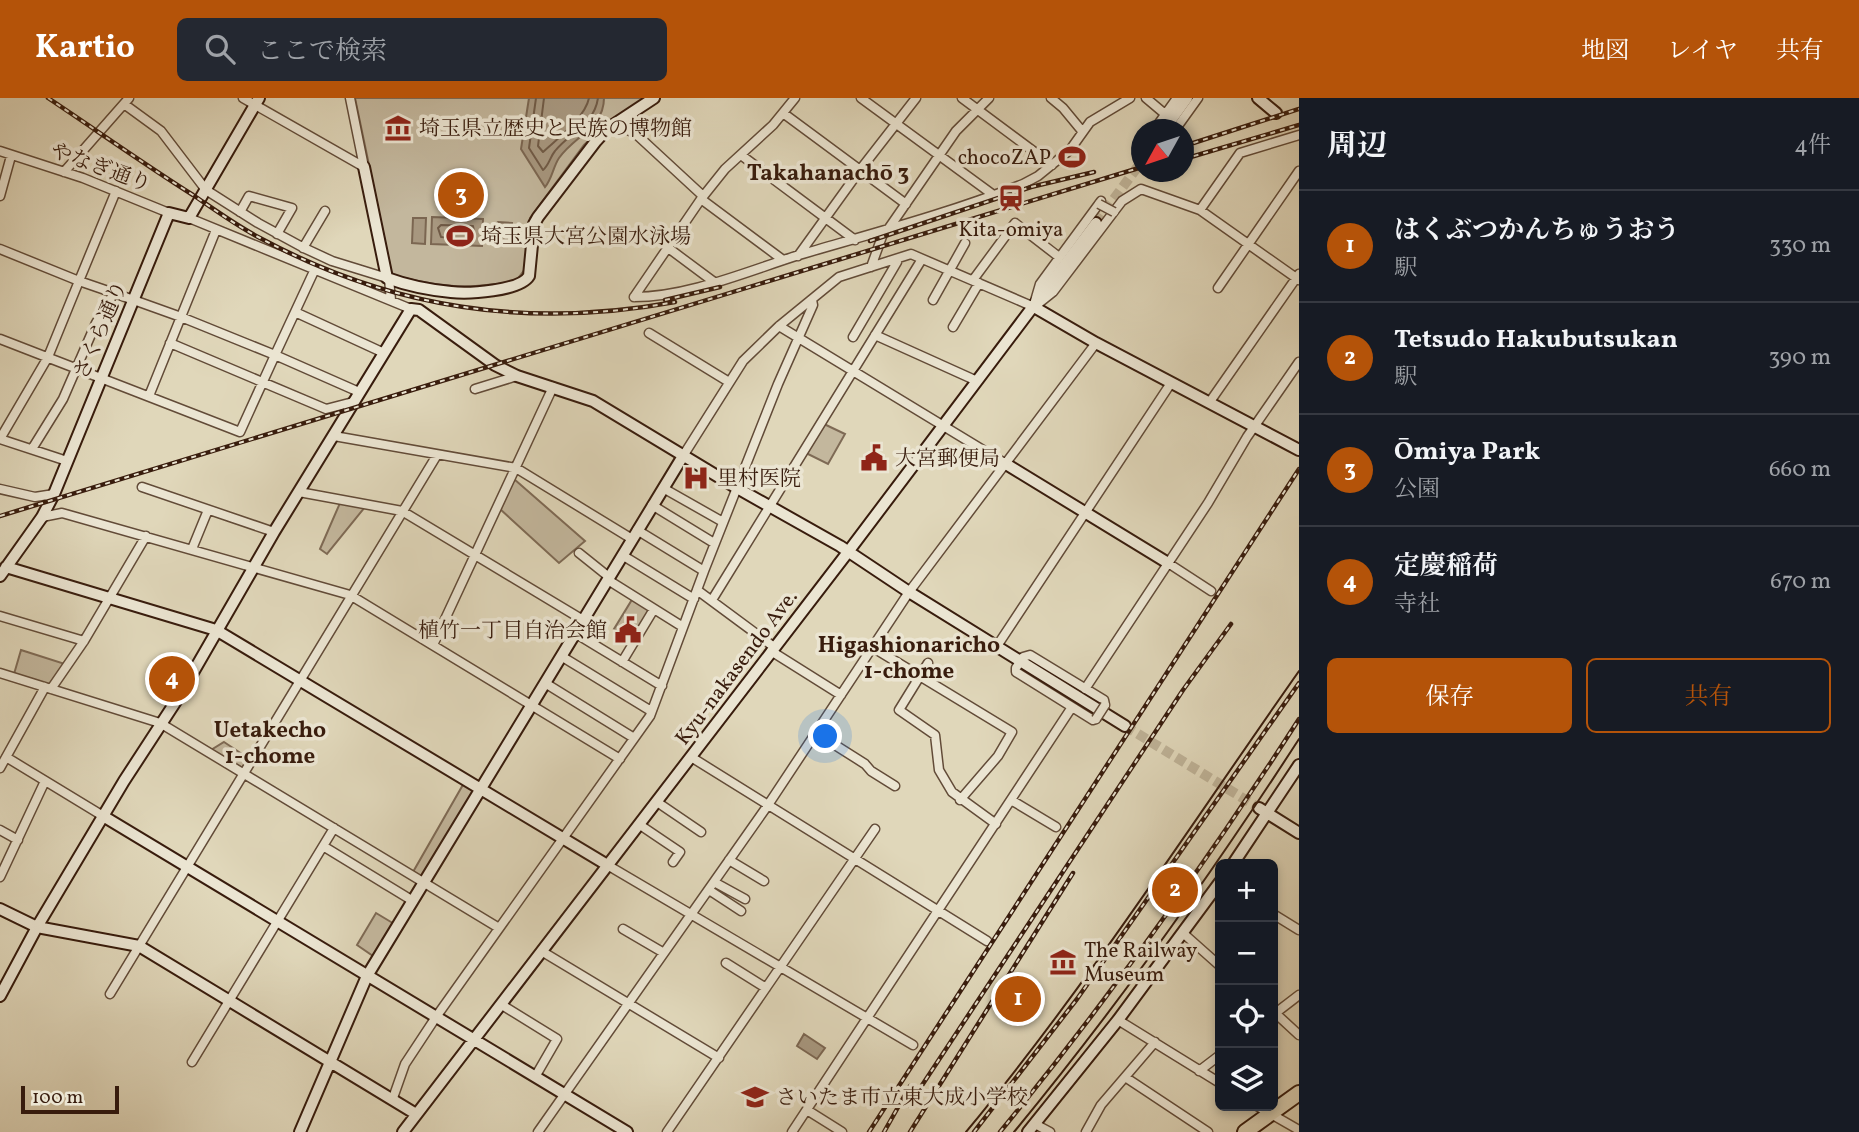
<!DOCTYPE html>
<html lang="ja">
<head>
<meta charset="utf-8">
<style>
  :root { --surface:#171b24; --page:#242831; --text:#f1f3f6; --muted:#9ea1a6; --line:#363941; --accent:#b45309 }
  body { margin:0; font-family:Vollkorn,"Noto Serif JP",serif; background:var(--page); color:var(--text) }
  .controls { position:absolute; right:21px; bottom:21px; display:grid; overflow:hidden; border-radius:10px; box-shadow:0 4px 10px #0003 }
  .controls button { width:63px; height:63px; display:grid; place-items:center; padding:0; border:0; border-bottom:2px solid var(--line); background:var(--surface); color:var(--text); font:35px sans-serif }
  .compass { position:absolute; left:1131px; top:21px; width:63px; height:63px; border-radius:50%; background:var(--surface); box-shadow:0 4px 10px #0003; rotate:230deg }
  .scale { position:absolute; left:21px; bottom:18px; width:98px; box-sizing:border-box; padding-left:7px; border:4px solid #381c0d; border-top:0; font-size:19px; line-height:24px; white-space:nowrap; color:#381c0d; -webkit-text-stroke:5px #ebe5d2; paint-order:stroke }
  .you { position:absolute; left:826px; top:639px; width:24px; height:24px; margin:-18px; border:5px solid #fff; border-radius:50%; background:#1a73e8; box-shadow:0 0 0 10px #1a73e833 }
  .badge { display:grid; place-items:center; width:46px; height:46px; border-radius:50%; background:var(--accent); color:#fff; font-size:23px; font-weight:700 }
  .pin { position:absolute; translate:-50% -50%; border:4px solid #fff; box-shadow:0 2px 7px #0006 }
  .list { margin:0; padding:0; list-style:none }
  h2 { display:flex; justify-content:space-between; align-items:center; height:91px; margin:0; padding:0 28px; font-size:30px }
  h2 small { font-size:23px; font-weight:400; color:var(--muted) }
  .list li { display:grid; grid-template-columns:46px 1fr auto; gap:21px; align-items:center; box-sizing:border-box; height:112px; padding:0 28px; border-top:2px solid var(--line) }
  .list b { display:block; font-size:26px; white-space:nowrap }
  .list p { margin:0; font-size:23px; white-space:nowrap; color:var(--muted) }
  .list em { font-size:23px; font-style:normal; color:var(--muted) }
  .actions { display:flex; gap:14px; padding:21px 28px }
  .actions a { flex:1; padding:16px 0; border:2px solid var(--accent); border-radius:10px; text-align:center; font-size:24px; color:var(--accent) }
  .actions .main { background:var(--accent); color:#fff }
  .icon { flex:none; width:38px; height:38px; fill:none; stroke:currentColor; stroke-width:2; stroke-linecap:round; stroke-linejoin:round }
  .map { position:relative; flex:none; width:1299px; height:1034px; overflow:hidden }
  header { display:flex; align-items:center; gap:42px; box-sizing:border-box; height:98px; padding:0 35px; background:var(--accent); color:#fff }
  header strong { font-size:33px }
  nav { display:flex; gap:38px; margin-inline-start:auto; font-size:24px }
  .search { width:490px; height:63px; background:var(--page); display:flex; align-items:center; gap:18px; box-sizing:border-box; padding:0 24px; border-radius:10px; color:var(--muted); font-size:26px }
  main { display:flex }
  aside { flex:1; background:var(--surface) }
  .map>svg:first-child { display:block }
</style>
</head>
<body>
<header>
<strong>Kartio</strong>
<div class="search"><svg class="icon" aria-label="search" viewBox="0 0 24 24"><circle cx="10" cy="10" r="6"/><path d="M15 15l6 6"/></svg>ここで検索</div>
<nav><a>地図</a><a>レイヤ</a><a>共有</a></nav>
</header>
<main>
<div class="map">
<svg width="1299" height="1034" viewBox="0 0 1299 1034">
  <rect width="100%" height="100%" fill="#e0d7ba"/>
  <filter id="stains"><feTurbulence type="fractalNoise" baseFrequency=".00286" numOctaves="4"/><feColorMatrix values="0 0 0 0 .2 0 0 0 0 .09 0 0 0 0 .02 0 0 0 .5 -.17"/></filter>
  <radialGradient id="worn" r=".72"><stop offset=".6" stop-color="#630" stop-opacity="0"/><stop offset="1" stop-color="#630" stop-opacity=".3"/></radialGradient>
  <path fill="#c3b79d" stroke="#7e6a55" stroke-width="2" d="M355,0H647L609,24L584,47L530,120L525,171L516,183C467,192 440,189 392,177Z
    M824,326L845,336L828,366L806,355Z
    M514,381L585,443L559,465L500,411Z
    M340,405L365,409L327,456L320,451Z
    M633,500L652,512L634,543L614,531Z
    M21,552L65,566L53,585L49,587L14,576Z
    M224,644L248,660L242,670L211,652Z
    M464,685L477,693L424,781L413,774Z
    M376,815L396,827L376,860L357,847Z"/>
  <path fill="#a7977f" stroke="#7b6651" stroke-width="2" d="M529,0H604C604,30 574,38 559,60C553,69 552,81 545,89L521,51Z
    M432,119L483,121L482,148L431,146Z
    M413,120H426L425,146L412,145Z
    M498,124L512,125L511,147H497L491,140V130Z
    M804,936L825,950L817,961L797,948Z"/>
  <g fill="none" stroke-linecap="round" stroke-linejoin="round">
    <path stroke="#705a46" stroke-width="2" d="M536,0L529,50L543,72C549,67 550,59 555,53C570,34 594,27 598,0
      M544,0L538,48L543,54C557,41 585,20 589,0
      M441,127L473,128L475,138L472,141L441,139L438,130Z"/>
    <path stroke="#beb297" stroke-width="10" stroke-dasharray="10 5" stroke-linecap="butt" d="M1096,125L1142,63
      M1125,628L1259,710"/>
    <g stroke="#624b38" stroke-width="11">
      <path id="street" d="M243,0L364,69
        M350,0L364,69
        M861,0L992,96
        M962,0L1052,67
        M1051,0L1063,10L1082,33
        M1146,0L1165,16
        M124,6L161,33L206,92L258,125L304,150L332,163L387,180
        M783,15L906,106
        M616,25L637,37L703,98
        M1154,32L1177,0
        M1175,32L1198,0
        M0,53L83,80L169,115
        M741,57L855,142
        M64,74L129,0
        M0,98L11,58
        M701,101L783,162
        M1200,112L1240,55L1299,37
        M240,114L249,98L292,110L277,136
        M189,120L411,211
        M889,130L956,33L989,0
        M667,149L714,184
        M303,150L325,113
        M0,151L79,183L48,259L0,341
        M798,158L860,72L916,0
        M871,169L884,133
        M389,181L391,202
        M973,182L1015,125L1059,159
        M1218,190L1299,73
        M114,195L181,219L275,257L315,171
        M634,199C688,199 748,173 799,157C874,135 950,115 1023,86L1038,78L1070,52L1090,24L1130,0
        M634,199L701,101L725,71L773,27L795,0
        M933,202L965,145
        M1035,203L1040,186L1101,103
        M1038,206L1053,194L1122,103L1141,91L1200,112L1299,182
        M295,214L384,255
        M779,228L1006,366
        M953,229L979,185
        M649,235L729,284
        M875,237L977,283
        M853,239L897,164L896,161
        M0,241L240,334L275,257L359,294
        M170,245L326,311L353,304
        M475,291L517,278
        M149,298L216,132
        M1209,305L1299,176
        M334,338L516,370L632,441
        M0,341L67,363
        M32,351L63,301L96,225L114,195L79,183L116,93
        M683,358L743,263L779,228L839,179L911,156L1034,209
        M142,389L274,434
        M663,390L723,424
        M0,391L35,399L54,396
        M299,394L402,413L583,522
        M652,407L714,445
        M42,419L62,415L350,497L620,661
        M192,451L208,412
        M579,455L609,479
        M622,457L694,501
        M1168,465L1211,493
        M704,473L778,286L813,207L812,202
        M608,482L683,529
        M697,492L774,549
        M712,502L922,161
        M0,518L84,543
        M575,535L662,588
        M433,547L553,289
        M997,548L1171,285
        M872,549L1012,634L998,658L960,702
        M771,553L841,597
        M561,558L651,613
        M622,564L654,511
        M928,565L899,612L935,637L939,672L952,694L996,726
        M0,575L160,625L499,830
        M545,585L634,640
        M51,591L84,543L146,438
        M1085,591L1208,405L1247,339L1299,264
        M1096,621L1093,622L1016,574V570L1023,559L1030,557L1104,602L1105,607
        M816,635L865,666L871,673L895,688
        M6,659L103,718
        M691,659L987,843
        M0,670L45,589
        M1011,702L1056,729
        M657,704L701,734
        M640,727L680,754L673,764
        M0,732L18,742
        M323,748L413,803
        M729,762L764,783
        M609,768L913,947
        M0,779L45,683
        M714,784L745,801
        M709,792L741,813
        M1273,816L1299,832
        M623,831L664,855
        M1184,836L1220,868
        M543,854L719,960
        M726,865L766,890
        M110,896L437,357
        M502,907L557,941L535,979
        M1273,913L1299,937
        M1273,917L1299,897
        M1118,922L1220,985
        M192,964L334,730
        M1199,973L1220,957
        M1125,979L1208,1034
        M393,1000L405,966L436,919L650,618L704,473L637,432
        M1257,1008L1299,1032
        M807,1012L842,1034
        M1035,1026L1050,1034
        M538,1034L768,707L909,494L1096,245
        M667,1034L875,731
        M792,1034L1072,609
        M1086,1034L1101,1007L1155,944"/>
    </g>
    <g stroke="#381c0d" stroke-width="14">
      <path id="secondary" d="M1258,0L1276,15
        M1164,32L1187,0
        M364,69L387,180C406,187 430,192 451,194C468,196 520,193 529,178L534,126L538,119L596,43L607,31L654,0
        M1034,209L1096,245L1299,352
        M1006,366L1168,465
        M6,469L216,532L609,768
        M0,478L42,419L54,396L169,115L189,120L259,0
        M1259,710L1299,735
        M103,718L627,1034
        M1233,766L1299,667
        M0,811L37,829L139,848L416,1016
        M0,898L37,829L124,683L180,597L274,434L411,211L419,212L495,267L517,278L593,303L737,390L840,448L909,494L1125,628
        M300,1034L367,878L683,358
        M403,1034L848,454L1096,125
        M1028,1034L1118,922L1220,784"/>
    </g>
    <g stroke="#381c0d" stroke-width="18">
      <path id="highway" d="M1245,1034L1299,995"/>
    </g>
    <use href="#street" stroke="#ebe5d2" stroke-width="8"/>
    <use href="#secondary" stroke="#ebe5d2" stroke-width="10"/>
    <use href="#highway" stroke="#e0d7ba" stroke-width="14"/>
    <path stroke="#381c0d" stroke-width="2" d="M966,1034C1087,888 1190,728 1299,573
      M1014,1034C1117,909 1211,777 1299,641"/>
    <g stroke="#381c0d" stroke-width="4.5">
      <path id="rail" d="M48,0C96,32 144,66 193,97C215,112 237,128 260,140C392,211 528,231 675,204
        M1184,48L1299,11
        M1184,61L1299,27
        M870,143L1031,89L1094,74
        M665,202L720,189
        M0,418L1142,69
        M909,1007L1183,592L1231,526
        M869,1034L1299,371
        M884,1034L910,988
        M910,1034L1073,775
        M974,1034L1077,901L1299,585
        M1000,1034C1108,902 1207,764 1299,621"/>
    </g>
    <use href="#rail" stroke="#ebe5d2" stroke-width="2" stroke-dasharray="5" stroke-linecap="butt"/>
    <g stroke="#624b38" stroke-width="11" stroke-linecap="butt">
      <path id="street-bridge" d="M1099,106L1114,114
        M1096,621L1105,607"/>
    </g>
    <use href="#street-bridge" stroke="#ebe5d2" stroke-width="8"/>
  </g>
  <defs>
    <g id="museum-bare" transform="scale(2.1)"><path d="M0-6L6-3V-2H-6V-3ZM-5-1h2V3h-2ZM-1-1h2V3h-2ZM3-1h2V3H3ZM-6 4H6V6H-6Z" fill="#8f2418" stroke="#ebe5d2" stroke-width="2.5" paint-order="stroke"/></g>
    <g id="stadium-bare" transform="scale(2.1)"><path d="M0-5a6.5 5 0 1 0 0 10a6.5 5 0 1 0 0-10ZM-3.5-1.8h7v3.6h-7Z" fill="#8f2418" stroke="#ebe5d2" stroke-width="2.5" paint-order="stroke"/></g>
    <g id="station-bare" transform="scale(2.1)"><path d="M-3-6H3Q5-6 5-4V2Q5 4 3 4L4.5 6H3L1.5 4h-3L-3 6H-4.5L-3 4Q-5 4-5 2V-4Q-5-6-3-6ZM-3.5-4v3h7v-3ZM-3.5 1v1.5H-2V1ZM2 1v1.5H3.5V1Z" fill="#8f2418" stroke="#ebe5d2" stroke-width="2.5" paint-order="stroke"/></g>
    <g id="civic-bare" transform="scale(2.1)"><path d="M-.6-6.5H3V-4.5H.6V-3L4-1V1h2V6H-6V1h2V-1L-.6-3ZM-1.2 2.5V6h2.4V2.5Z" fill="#8f2418" stroke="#ebe5d2" stroke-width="2.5" paint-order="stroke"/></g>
    <g id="hospital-bare" transform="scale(2.1)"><path d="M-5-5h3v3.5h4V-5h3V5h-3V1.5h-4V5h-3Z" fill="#8f2418" stroke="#ebe5d2" stroke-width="2.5" paint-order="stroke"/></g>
    <g id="school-bare" transform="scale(2.1)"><path d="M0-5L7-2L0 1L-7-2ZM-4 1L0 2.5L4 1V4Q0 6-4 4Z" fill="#8f2418" stroke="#ebe5d2" stroke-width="2.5" paint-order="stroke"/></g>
  </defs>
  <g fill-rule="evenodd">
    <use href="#museum-bare" x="398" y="30"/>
    <use href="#stadium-bare" x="1072" y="59"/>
    <use href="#station-bare" x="1011" y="100"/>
    <use href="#stadium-bare" x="460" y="138"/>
    <use href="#civic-bare" x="874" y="360"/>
    <use href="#hospital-bare" x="696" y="380"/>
    <use href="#civic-bare" x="628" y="532"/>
    <use href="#museum-bare" x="1063" y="864"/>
    <use href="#school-bare" x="755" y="999"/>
  </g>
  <g text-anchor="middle" stroke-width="7" stroke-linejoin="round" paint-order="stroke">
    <g font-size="21" fill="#381c0d" stroke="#ebe5d2" text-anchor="start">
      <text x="419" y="37">埼玉県立歴史と民族の博物館</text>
      <text x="1051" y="66" text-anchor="end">chocoZAP</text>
      <text x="1011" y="138" text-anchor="middle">Kita-omiya</text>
      <text x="481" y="145">埼玉県大宮公園水泳場</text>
      <text x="895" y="367">大宮郵便局</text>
      <text x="717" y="387">里村医院</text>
      <text x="607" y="539" text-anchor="end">植竹一丁目自治会館</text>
      <text x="1084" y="859">The Railway<tspan x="1084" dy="24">Museum</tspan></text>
      <text x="776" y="1006">さいたま市立東大成小学校</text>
    </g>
    <g font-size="21" fill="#381c0d" stroke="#ebe5d2">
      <text transform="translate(101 69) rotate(20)" y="7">やなぎ通り</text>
      <text transform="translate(100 232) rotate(-67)" y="7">さくら通り</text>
      <text transform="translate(736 569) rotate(-53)" y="7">Kyu-nakasendo Ave.</text>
    </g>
    <g font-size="23" font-weight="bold" fill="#381c0d" stroke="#ebe5d2">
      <text x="828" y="82">Takahanachō 3</text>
      <text x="909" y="554">Higashionaricho<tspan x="909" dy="26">1-chome</tspan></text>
      <text x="270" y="639">Uetakecho<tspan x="270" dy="26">1-chome</tspan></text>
    </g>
  </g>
  <rect width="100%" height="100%" filter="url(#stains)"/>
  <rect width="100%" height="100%" fill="url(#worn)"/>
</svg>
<div class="controls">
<button>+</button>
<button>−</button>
<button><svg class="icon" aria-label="locate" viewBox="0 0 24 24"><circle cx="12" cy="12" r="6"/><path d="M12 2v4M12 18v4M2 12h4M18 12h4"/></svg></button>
<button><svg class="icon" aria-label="layers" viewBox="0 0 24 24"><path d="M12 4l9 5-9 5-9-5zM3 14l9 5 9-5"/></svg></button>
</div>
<svg class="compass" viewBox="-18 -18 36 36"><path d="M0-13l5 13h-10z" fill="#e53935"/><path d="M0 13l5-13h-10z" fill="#9ea1a6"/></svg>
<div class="scale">100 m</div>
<div class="you"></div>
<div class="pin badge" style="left:1018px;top:901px">1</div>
<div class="pin badge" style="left:1175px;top:792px">2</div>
<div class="pin badge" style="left:461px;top:97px">3</div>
<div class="pin badge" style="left:172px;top:581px">4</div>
</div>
<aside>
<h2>周辺<small>4件</small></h2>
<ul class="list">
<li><span class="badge">1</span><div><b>はくぶつかんちゅうおう</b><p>駅</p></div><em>330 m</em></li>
<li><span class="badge">2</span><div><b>Tetsudo Hakubutsukan</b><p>駅</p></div><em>390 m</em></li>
<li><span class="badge">3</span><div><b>Ōmiya Park</b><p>公園</p></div><em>660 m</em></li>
<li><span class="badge">4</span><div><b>定慶稲荷</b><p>寺社</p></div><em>670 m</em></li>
</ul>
<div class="actions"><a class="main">保存</a><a>共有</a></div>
</aside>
</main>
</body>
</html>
